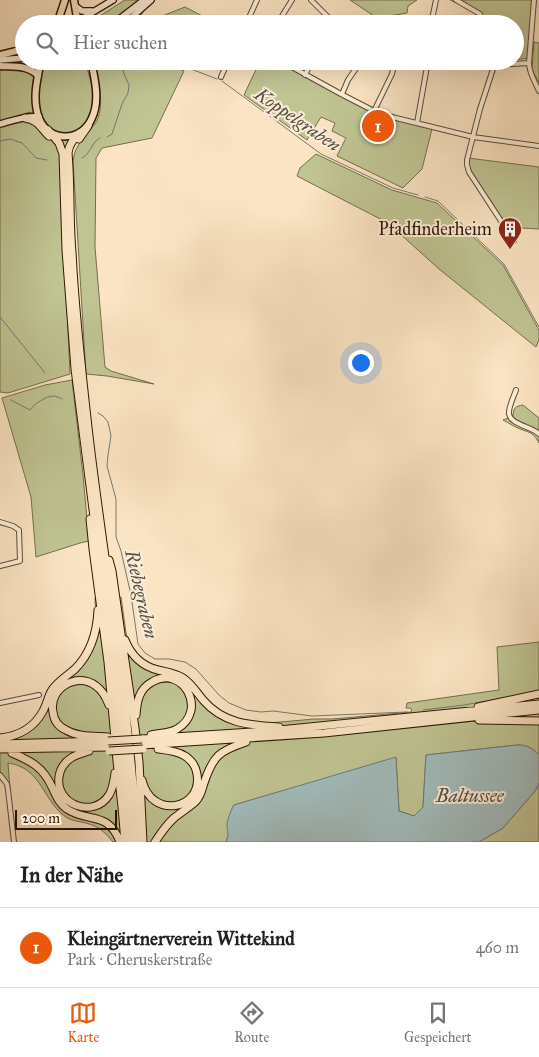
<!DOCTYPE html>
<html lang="de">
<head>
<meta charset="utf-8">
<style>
  :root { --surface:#fff; --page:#f6f6f6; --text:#222; --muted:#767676; --line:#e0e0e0; --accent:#ea580c }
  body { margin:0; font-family:"IM FELL Great Primer",serif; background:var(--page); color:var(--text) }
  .scale { position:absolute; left:15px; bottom:12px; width:102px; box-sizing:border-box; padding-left:5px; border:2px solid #2d1803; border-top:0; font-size:14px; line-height:18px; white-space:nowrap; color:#2d1803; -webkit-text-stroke:4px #fcedd8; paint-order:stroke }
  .you { position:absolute; left:360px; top:362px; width:18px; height:18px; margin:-12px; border:4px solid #fff; border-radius:50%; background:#1a73e8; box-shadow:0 0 0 8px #1a73e833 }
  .badge { display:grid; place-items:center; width:32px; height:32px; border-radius:50%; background:var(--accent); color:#fff; font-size:16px; font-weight:700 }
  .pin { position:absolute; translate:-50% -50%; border:2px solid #fff; box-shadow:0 1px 5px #0006 }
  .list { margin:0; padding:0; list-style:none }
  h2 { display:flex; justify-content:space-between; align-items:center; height:65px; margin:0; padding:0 20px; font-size:21px }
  h2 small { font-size:16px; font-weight:400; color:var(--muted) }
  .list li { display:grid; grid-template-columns:32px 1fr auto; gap:15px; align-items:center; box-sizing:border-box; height:80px; padding:0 20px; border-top:1px solid var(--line) }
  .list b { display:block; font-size:19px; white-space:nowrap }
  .list p { margin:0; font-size:16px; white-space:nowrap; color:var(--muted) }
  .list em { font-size:16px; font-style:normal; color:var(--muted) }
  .icon { flex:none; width:28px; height:28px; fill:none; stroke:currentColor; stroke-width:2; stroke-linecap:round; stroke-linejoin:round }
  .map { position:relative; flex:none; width:539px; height:842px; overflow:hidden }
  .search { position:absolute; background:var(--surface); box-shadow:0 5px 20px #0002; left:15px; right:15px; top:15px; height:55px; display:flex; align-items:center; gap:12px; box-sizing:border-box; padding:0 18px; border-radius:28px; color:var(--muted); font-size:19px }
  .sheet { height:145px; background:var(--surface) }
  nav { display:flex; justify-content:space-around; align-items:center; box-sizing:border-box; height:70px; border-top:1px solid var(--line); background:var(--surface); font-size:14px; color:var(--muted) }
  nav a { display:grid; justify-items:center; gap:2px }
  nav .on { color:var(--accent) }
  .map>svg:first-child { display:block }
</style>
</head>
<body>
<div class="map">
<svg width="539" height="842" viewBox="0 0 539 842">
  <rect width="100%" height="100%" fill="#fbe4c3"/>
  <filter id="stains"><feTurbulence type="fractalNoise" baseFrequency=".004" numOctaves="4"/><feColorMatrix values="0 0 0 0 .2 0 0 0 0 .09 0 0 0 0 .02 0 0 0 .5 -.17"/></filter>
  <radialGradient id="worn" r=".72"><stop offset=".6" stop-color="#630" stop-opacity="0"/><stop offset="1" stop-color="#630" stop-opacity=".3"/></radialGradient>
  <path fill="#c0c493" stroke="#766e4b" d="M125,0H150L136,24H87Z
    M350,0H417L408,6L407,13L377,18Z
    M450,0H536L528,58L515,60V24H484L482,15Z
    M185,7L212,21L210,24H142Z
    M534,42L539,43V83L532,69Z
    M24,51V61H85C91,83 100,105 86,125C83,130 78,132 74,136C69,141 64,148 60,155L70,374L8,393L0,392V127L26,121L30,112L0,122V62L14,54Z
    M94,61H161L184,71L152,138L102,148L96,158L95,247L105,367L111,371L154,384L107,376L86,374L73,161C74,156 75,150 78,146C82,137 90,131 95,124C106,108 98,79 94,61Z
    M260,61H278L373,111L386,117L432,129L422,169L403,188L337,156L346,138L332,131L335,123L321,117L307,140L244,95Z
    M316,154L392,190L437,203L503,265L539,330V340L536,347L439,269L388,223L297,176L300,168Z
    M468,158L539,167V229L506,227L468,167Z
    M72,380L83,475L89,541L80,543L36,557L31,497L2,398L45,385Z
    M523,405L539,418V443C534,434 532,433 523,430C516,428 509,423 503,420L513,416C513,408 516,406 523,405Z
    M121,597L126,633L130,646L145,662L162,668L171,669L185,675L192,681L214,707L226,714L241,720L254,723H269L314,719H332L411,712L412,710L410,708H406L407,703L499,690L497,647L539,642V755C532,748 527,745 517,745L426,755L423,807L414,816L399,811L396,758L234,805C230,812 226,826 229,833L226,842H113C103,830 97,825 81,822C76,821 70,820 66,817C46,804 42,775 19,766C16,764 11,764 8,763L10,789L8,783L0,772V736L13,734L30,725L88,647L96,617L95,598Z
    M539,783V842H479L503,828L535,791Z"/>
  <path fill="#a2bcbc" stroke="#737a72" d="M517,745C527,745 532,748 539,755V783L535,791L503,828L479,842H226C230,833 227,833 227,826C227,820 231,810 234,805L396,757L399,811L414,816L423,807L426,755Z"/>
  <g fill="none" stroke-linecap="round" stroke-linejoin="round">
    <path stroke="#737a72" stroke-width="1" d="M170,61L217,79
      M222,81L321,154L393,188L418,195
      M107,137L112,134L122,104L128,93L129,85L124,74L121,61
      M0,141L10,139L22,143L36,158L47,160
      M82,158C91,154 91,142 100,138
      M425,197L438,201L504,264L539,327
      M0,317L45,373
      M11,400L30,410C34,404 46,396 54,396C55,396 61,398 62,399
      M98,413L103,416L108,422L111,436L108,455L107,466L116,499V537L121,551L131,595L138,644L145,653L155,659H169L185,662L196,669L219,695L229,703L246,710L261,712L273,711L312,716L407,712
      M532,699L539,698
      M423,710L464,705L504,698"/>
    <g stroke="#604b33" stroke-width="6">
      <path id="street" d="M311,0L335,24
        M456,0L480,14L482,24
        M534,0L529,63C529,73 535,82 539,91
        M246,24L257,0
        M277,24L292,0
        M431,24L436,0
        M281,61L341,94L374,111L388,116L473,137L539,146
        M456,61L493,65L529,63
        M492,61L493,69L480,109L467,160V165L469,172L514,241
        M305,75L312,61
        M221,77L228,61
        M342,94L348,80L361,61
        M374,111L392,74L395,61
        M417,123L428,61
        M516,390C514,396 508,408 509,414C511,425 531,426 539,434
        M0,522L13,526L19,530L20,561L0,566
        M0,703L39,695
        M0,775L7,784L8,790L14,842"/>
    </g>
    <g stroke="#2d1803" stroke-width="8">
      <path id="secondary" d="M75,6L82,11H92
        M78,21L113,0
        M113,24L144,0
        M124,24L151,0
        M0,60L24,58
        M0,124C11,121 27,115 39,117"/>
    </g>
    <g stroke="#2d1803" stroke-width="9">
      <path id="primary" d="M74,0L78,24
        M57,24L65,0
        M0,55L24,49
        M41,61C37,79 32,100 39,118C49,143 82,142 92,118C100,101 95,79 91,61
        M0,66C13,67 30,65 38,76"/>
    </g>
    <g stroke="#2d1803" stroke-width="9">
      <path id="highway" d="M25,118C38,120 40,127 49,136
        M48,130L59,143L63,154L66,250L75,369L121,728L131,842
        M80,133C73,140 69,144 68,153C71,186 69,219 72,252C75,313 82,375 89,436C105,571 130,706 137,842
        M79,139L88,126
        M90,519L93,549L108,662L117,761L122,807L125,842
        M109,560L112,571L121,634L135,728L139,762L143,842
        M125,640C131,655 141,666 158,670C167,672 175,673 183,678C192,684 197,693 204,701C224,724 250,725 279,727
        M478,707L539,694
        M136,715C137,701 139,689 152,682C182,664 209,710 177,729C170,733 160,733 151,735
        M479,720L539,721
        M108,737C94,736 78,737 66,730C59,727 54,721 53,712C48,689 77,671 96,686C102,690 106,697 109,705
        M0,738C19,736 34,728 43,711C47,704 48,696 52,690C58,681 67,676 75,669C91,653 97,632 98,610
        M142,739L269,731L539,704
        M0,744L105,741
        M142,745L324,733L539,710
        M0,749L110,747
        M89,751C83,753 77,754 71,758C65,762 60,769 59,777C55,805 94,819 109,795C113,789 114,781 115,773
        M12,753C31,761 43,767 52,787C56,795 59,804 67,809C87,823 108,810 120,842
        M142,780C151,820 203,810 197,774C196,767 191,760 185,756C177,751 167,750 158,749
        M155,842C161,833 166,825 174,818C181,812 190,807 196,801C201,796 202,789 204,783C213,756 219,751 246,742"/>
    </g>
    <use href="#street" stroke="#fcedd8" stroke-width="4"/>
    <use href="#secondary" stroke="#fcedd8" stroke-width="5.5"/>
    <use href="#primary" stroke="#fbe4c3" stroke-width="6"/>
    <use href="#highway" stroke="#fbe4c3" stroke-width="7"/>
    <g stroke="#2d1803" stroke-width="9" stroke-linecap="butt">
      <path id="highway-bridge" d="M108,741L142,739
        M109,751L143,749"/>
    </g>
    <use href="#highway-bridge" stroke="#fbe4c3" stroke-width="7"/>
  </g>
  <defs>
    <g id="building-pin" transform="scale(1.25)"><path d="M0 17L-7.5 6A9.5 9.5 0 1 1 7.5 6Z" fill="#8f2418" stroke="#fcedd8"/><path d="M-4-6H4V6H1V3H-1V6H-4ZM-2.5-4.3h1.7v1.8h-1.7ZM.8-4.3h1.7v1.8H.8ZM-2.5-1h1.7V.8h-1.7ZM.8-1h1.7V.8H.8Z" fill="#fff"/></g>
  </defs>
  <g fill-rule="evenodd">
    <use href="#building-pin" x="510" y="229"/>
  </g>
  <g text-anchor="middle" stroke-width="4" stroke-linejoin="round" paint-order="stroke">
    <g font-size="18" fill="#2d1803" stroke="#fcedd8" text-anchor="end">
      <text x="492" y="235">Pfadfinderheim</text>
    </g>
    <g font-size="19" font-style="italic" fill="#565144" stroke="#fcedd8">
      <text transform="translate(298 119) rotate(34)" y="7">Koppelgraben</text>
      <text transform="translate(142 594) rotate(77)" y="7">Riehegraben</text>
      <text x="470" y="802">Baltussee</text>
    </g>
  </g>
  <rect width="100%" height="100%" filter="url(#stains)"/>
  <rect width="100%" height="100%" fill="url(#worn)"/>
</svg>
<div class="scale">200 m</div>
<div class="you"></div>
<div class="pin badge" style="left:378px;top:126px">1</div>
<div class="search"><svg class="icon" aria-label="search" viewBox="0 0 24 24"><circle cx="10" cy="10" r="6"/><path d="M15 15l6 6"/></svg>Hier suchen</div>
</div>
<section class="sheet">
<h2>In der Nähe<small></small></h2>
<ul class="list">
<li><span class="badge">1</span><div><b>Kleingärtnerverein Wittekind</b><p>Park · Cheruskerstraße</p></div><em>460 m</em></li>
</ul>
</section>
<nav>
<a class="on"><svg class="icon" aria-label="map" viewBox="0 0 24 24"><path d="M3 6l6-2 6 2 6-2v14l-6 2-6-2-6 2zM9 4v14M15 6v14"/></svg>Karte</a>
<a><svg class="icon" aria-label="directions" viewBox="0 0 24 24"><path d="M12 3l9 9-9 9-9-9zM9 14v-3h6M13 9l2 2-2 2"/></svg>Route</a>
<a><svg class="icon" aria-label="saved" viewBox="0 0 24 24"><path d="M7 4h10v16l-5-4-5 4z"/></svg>Gespeichert</a>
</nav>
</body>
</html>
